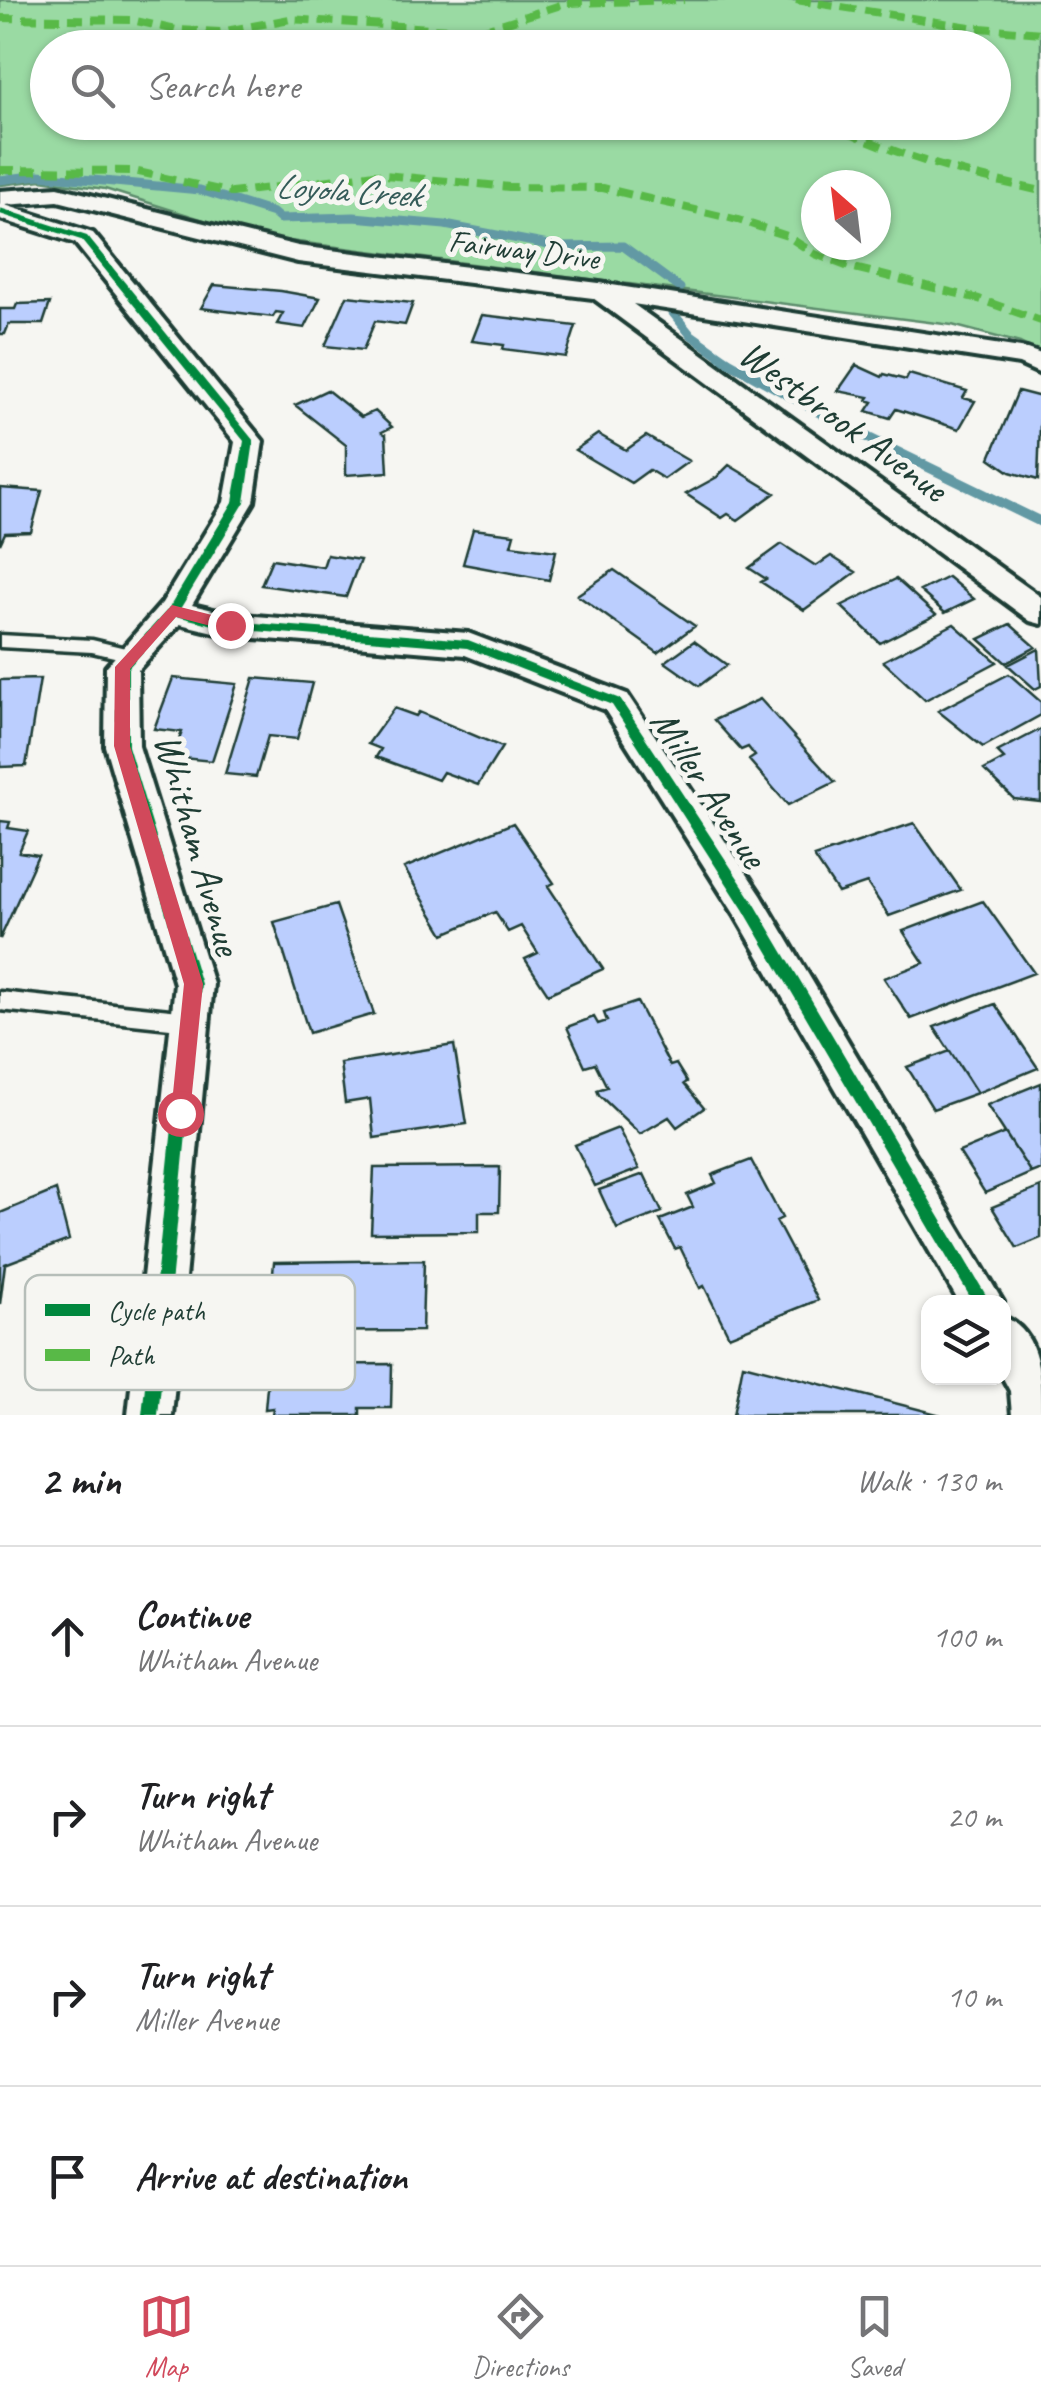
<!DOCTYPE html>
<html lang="en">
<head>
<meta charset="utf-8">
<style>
  :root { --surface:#fff; --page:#f2f2f2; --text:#202124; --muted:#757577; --line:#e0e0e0; --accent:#d1495b }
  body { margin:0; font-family:Caveat,sans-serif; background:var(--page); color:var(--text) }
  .controls { position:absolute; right:30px; bottom:30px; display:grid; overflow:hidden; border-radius:20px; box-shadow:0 2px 8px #0004 }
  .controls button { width:90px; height:90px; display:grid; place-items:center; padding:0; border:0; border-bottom:2px solid var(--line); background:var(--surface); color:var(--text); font:50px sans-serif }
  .compass { position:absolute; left:801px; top:170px; width:90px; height:90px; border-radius:50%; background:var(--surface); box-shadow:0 2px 8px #0004; rotate:332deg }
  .stop { position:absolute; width:30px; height:30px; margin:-22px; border:8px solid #d1495b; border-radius:50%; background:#fff }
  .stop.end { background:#d1495b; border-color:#fff; box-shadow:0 2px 10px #0008 }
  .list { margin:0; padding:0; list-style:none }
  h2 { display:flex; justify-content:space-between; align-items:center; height:130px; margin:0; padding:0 40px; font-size:42px }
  h2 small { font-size:32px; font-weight:400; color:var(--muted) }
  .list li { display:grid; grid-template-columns:65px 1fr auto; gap:30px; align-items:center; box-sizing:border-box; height:180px; padding:0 40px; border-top:2px solid var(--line) }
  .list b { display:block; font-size:38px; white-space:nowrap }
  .list p { margin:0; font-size:32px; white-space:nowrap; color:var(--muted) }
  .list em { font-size:32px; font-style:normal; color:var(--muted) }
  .icon { flex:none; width:55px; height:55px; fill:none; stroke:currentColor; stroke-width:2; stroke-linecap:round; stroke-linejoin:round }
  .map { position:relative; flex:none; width:1041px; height:1415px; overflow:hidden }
  .search { position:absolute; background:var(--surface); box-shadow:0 2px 8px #0004; left:30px; right:30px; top:30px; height:110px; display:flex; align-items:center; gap:25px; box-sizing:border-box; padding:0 35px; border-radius:55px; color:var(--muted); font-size:38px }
  .sheet { height:850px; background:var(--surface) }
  nav { display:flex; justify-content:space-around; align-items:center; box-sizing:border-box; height:140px; border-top:2px solid var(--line); background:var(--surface); font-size:28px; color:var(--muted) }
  nav a { display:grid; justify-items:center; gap:5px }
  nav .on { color:var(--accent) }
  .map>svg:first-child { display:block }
</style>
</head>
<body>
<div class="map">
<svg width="1041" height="1415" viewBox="0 0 1041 1415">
  <rect width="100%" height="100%" fill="#f6f6f2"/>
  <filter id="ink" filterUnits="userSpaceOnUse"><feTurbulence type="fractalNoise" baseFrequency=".01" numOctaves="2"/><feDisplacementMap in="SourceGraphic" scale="20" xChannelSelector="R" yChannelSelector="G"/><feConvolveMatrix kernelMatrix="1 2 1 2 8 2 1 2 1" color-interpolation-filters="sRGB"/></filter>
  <g filter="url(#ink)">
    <path fill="#9adaa3" stroke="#5c8c6c" stroke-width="2.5" fill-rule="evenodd" d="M0,0H1041V354L1020,343L952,325L258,237L105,189L41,180L0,185ZM48,48H994V122H48ZM816,185H876V245H816Z"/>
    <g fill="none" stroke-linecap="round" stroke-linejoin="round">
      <path stroke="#6299a4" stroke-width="9" d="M0,180L39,175L200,190L273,213L280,219L354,217L445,225L559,247L623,246L680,288
        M673,313L690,334L728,361"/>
      <path stroke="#6299a4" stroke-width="10" d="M724,359L840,424L1041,522"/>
    </g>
    <path fill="#bbcefe" stroke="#1f3d34" stroke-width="2.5" d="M214,285L281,291L320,298L305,328L277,324L283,313L276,312L273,317L201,308Z
      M347,296L413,303L405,325L375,321L363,350L325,346Z
      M50,303L43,324H9L5,334H0V309H15L17,304Z
      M482,315L576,326L566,357L503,349L504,345L472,341Z
      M856,365L882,377L884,374L906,380L909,374L967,391L963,398L975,401L959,429L896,409L890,418L867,411L873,402L867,400L869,397L838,391Z
      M327,390L361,417L375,411L392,427L382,432L386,435L388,472L346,475V445L295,405Z
      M1018,391L1041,397L1038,480L1010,472L990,458Z
      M598,434L626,450L646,436L689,461L664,479L649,470L631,483L575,450Z
      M729,465L775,493L738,520L728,514L722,518L686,494L717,477Z
      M0,488L42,491L31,532L5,533L0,544Z
      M473,529L514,534L511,545L556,551L549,580L463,564Z
      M782,544L816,566L831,556L856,572L804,610L761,582L766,579L749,568Z
      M327,555L360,560L346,597L261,585L272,559L323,567Z
      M614,570L695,626L658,653L577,595Z
      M948,577L974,599L945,613L920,591Z
      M896,579L936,615L880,643L841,606Z
      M954,624L997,662L925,700L883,661Z
      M1010,624L1036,647L1006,663L979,639Z
      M694,641L727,665L699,686L665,662Z
      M1039,649L1041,686L1035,689L1008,665Z
      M1009,674L1041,702V715L983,747L938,711Z
      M173,678L237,684L212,761L172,757L182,732L154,729Z
      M254,678L312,683L297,739L268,736L256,777L225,774Z
      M40,679L26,766L0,767V680Z
      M760,699L835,782L788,805L749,760L755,756L748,747L741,750L714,720Z
      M394,708L416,716L419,712L502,747L478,785L443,772L438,780L376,757L381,749L368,744Z
      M1041,729V802L1014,799L984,770L1004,759L997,752Z
      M0,821L10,822L8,828L28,831L19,852L38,855L0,939Z
      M513,823L554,883L548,886L603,969L548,994L525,959L538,953L521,926L508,932L495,912L444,934L404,868Z
      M914,823L961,890L889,916L867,883L838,893L814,857Z
      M983,901L1034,973L911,1019L884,978L924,963L903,931Z
      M336,905L374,1014L309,1033L274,922Z
      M637,1002L670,1066L676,1064L687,1082L684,1084L704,1108L677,1127L669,1117L640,1134L599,1095L597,1090L607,1087L595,1063L585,1066L567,1027L594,1017L598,1024L607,1021L604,1013Z
      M995,1004L1038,1068L977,1093L934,1027Z
      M454,1045L467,1124L374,1138L370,1099L345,1103L340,1063Z
      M950,1051L977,1093L933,1109L907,1067Z
      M1041,1083V1169L1031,1173L987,1105Z
      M618,1128L639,1169L595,1186L575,1145Z
      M1005,1133L1031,1173L985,1193L959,1152Z
      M751,1160L782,1218L776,1221L818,1300L729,1336L704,1286L700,1288L680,1247L675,1249L660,1220L693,1207L687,1195L716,1183L712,1175Z
      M500,1167L499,1212H479V1232L371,1233L374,1168Z
      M644,1174L662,1212L617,1229L599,1190Z
      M1041,1187V1238L1017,1248L992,1207Z
      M56,1190L69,1240L5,1264L0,1304V1213Z
      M424,1260L422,1331L268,1332L274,1262Z
      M392,1364L391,1408H360V1415H272L273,1408L265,1409L269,1365Z
      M743,1364L941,1415H733Z"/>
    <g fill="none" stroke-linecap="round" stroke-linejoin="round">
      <g stroke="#1f3d34" stroke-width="7">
        <path id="lane" d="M0,635L92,640L138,651L141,655L132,661L92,652L0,647Z
          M0,992L189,1012L196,1015L199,1021L196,1027L189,1030L0,1010Z"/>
      </g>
      <g stroke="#1f3d34" stroke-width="8">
        <path id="street" d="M58,187L298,246L599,283L1027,349L1041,354V374L1019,364L633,304L1041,597V624L1030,621L593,298L298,262L58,201L5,205L93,233L263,441L254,502L192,605L230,614L468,633L627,694L761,895L1003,1302H959L735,915L605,710L465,655L230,636L180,624L138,670L139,746L213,984L172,1415H128L175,984L105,746L106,667L162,603L224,502L235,442L75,243L0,219V191Z
          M1004,1317C1041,1333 1041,1378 1041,1415H1012L1010,1391L1003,1378Z"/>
      </g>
      <use href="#lane" fill="#f6f6f2" fill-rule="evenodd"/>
      <use href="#street" fill="#f6f6f2" fill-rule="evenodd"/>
      <path stroke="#58b947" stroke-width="8" stroke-dasharray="15 8" stroke-linecap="butt" d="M796,0L970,27L1041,33
        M0,18L132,20L176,30L220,32L290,19L479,31L567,3L684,0
        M229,33L328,48
        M826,122C902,158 960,173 1041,191
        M0,170L134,171L232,193L375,174L509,187L603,188L738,220L787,236L815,254L846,266L979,299L1041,321"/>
      <g stroke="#f6f6f2" stroke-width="7">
        <path id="cycleway" d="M0,208L87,236L254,441L245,502L180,609L230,621L468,640L620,699L753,901L990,1302H973L743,909L612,705L467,648L230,629L176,616L128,668V746L201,984L158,1415H142L187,984L116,746V667L169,608L233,502L244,441L81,240L0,214Z"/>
      </g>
      <use href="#cycleway" fill="#00873e" fill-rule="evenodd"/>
    </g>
  </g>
  <path fill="#d1495b" d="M172,605L236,621L238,625L230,631L176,617L130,669V746L203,984L190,1113L180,1122L171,1113L184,984L114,746L115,667Z"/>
  <g text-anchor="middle" stroke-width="10" stroke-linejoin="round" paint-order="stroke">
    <g font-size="32" fill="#1f3d34" stroke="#f6f6f2">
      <text transform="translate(524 249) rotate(7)" y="11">Fairway Drive</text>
    </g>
    <g font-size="35" font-style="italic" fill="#355c59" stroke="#f6f6f2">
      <text transform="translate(348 190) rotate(4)" y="12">Loyola Creek</text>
    </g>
    <g font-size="40" fill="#1f3d34" stroke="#f6f6f2">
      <text transform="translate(844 420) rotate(36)" y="14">Westbrook Avenue</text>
      <text transform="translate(710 788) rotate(57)" y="14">Miller Avenue</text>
      <text transform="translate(199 844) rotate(74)" y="14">Whitham Avenue</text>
    </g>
  </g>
  <rect x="25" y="1275" width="330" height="115" rx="15" fill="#f6f6f2" stroke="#b6beb9" stroke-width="2.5"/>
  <rect x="45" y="1304" width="45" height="12" fill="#00873e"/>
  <rect x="45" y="1349" width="45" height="12" fill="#58b947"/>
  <g font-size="28" fill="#1f3d34">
    <text x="108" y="1320">Cycle path</text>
    <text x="108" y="1365">Path</text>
  </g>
</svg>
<div class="controls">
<button><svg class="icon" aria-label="layers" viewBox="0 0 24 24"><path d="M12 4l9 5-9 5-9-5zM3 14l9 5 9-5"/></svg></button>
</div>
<svg class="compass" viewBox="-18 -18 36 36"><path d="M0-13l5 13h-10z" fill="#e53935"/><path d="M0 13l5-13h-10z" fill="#757577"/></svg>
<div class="stop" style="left:180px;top:1113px"></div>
<div class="stop end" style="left:230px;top:625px"></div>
<div class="search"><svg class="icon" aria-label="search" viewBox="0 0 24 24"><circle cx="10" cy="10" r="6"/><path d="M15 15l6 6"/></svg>Search here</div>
</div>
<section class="sheet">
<h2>2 min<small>Walk · 130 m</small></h2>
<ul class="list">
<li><svg class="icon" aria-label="ahead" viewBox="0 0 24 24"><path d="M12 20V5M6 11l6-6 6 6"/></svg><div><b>Continue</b><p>Whitham Avenue</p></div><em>100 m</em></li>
<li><svg class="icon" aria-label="right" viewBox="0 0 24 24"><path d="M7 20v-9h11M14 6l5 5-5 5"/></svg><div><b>Turn right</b><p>Whitham Avenue</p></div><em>20 m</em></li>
<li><svg class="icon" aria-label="right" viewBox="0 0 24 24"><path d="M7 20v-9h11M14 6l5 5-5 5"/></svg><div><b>Turn right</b><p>Miller Avenue</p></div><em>10 m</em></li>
<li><svg class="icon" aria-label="arrive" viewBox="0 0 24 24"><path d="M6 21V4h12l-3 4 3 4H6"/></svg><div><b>Arrive at destination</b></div></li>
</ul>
</section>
<nav>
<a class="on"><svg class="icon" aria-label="map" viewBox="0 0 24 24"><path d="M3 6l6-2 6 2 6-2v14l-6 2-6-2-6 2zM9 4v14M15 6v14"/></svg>Map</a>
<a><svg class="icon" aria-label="directions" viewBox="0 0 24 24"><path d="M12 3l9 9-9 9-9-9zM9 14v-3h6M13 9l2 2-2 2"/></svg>Directions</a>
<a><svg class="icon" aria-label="saved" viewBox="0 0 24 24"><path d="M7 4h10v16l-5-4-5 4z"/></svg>Saved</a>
</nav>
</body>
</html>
